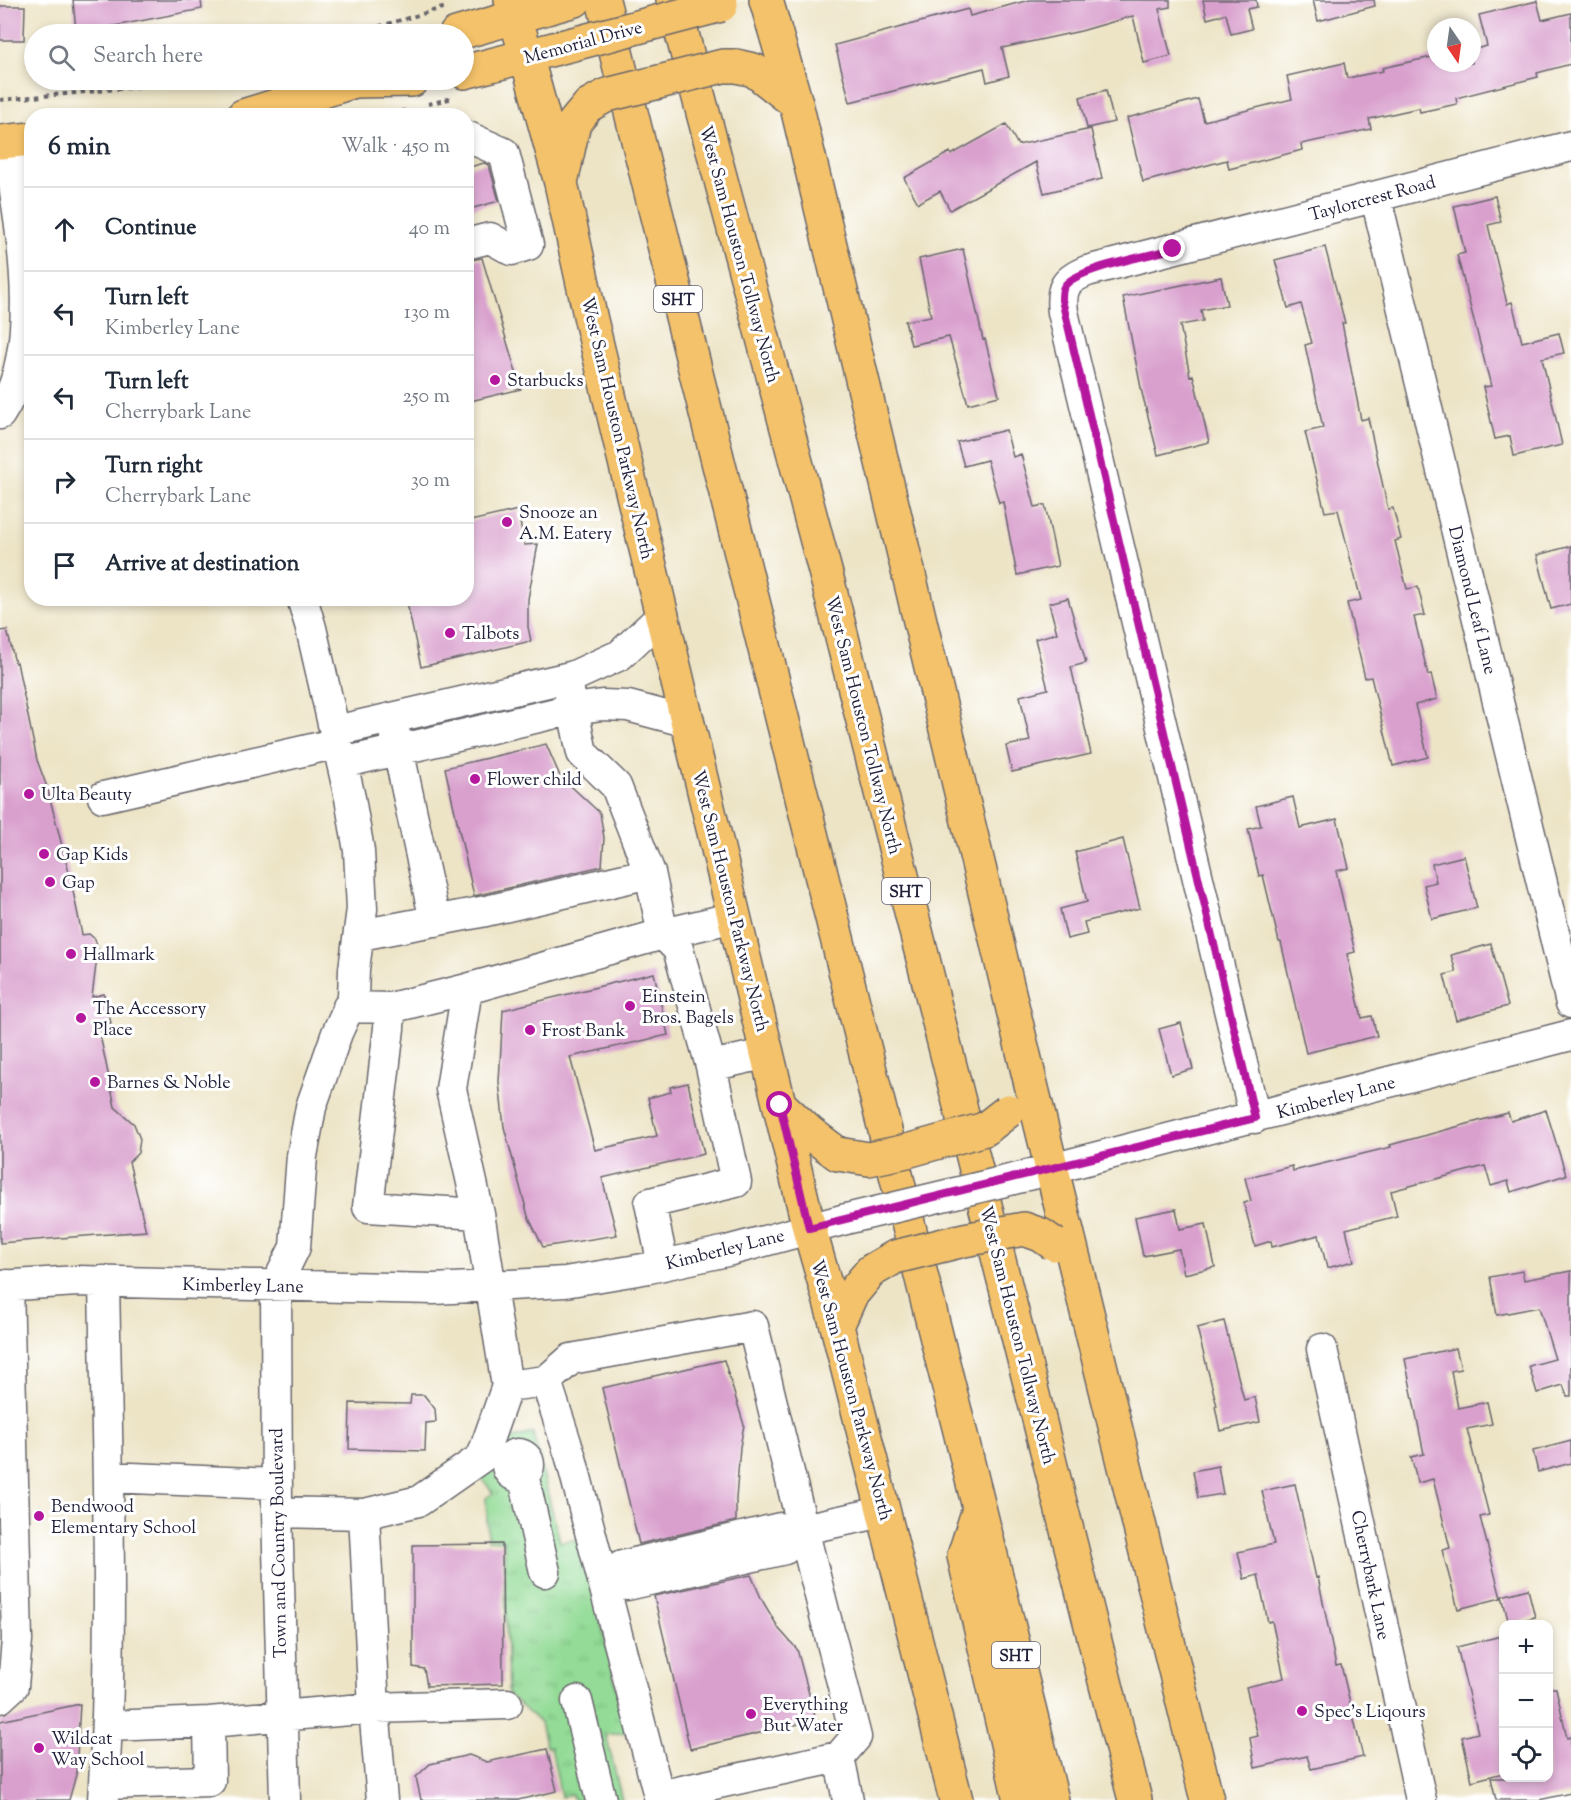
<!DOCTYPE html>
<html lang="en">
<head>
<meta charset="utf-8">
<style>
  :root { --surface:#fff; --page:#f2f2f3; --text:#1f2937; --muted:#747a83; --line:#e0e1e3 }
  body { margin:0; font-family:"Sorts Mill Goudy",serif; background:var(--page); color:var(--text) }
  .controls { position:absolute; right:18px; bottom:18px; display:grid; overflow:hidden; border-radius:12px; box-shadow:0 3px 9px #0003 }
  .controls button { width:54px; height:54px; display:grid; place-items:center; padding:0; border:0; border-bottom:2px solid var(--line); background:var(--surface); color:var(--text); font:30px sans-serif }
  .compass { position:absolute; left:1427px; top:18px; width:54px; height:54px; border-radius:50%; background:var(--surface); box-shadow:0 3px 9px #0003; rotate:167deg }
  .stop { position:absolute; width:18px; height:18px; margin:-14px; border:4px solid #b5179e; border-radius:50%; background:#fff }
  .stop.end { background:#b5179e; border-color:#fff; box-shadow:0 2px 6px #0008 }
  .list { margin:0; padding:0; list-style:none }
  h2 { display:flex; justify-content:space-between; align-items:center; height:78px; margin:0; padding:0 24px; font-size:26px }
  h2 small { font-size:20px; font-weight:400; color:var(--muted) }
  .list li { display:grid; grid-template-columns:39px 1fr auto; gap:18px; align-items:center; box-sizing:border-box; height:84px; padding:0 24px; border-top:2px solid var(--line) }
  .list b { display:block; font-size:22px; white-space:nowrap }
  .list p { margin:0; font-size:20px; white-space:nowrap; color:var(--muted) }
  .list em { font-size:20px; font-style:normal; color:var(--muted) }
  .icon { flex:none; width:33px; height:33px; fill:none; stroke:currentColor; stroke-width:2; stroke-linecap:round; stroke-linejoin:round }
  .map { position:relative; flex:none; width:1571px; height:1800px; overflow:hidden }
  .search { position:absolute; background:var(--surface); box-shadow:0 3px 9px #0003; left:24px; top:24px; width:450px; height:66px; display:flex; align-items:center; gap:15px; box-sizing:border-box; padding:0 21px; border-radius:33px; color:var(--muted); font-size:22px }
  .panel { position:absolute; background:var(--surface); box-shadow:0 3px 9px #0003; left:24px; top:108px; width:450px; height:498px; border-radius:24px }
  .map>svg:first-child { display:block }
</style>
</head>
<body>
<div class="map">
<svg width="1571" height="1800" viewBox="0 0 1571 1800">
  <defs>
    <pattern id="park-tufts" width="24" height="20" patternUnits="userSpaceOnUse" patternTransform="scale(1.5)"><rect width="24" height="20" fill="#93db96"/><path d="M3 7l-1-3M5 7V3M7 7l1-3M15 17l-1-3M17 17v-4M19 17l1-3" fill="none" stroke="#7ebc82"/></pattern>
  </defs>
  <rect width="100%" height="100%" fill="#fff"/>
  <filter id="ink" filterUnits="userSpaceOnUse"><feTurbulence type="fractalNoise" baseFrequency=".0167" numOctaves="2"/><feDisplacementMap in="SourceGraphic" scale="12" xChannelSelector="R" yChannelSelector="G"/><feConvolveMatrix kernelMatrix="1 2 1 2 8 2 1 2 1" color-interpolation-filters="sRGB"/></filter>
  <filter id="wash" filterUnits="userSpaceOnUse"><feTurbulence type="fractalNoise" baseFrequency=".008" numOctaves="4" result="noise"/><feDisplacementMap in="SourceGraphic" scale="24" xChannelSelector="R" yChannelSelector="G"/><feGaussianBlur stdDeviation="1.35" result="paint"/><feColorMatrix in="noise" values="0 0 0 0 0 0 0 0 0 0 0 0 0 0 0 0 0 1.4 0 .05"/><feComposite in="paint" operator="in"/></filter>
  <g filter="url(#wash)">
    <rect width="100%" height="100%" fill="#ede4c6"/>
    <path fill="url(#park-tufts)" stroke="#5a7e68" stroke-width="1.5" d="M533,1433L560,1542L581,1539L627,1732L606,1735L622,1800H573L572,1795L561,1797L551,1747H546L540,1723L508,1694L504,1541L488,1540L486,1498L493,1493L481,1477L506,1440Z"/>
    <g id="blocks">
      <path fill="#d9a0ce" d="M73,0H201L202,9L99,29L76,31Z
        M1029,0H1170V7L1159,9L1171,56L1144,63L1133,16L1081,31L1002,48L1009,76L987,82L984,68L850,102L835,45L968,9L970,16Z
        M1203,0H1256L1257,7L1247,9L1252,29L1231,34L1226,14L1207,19Z
        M1313,0H1374L1375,6L1318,21Z
        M1537,1L1542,20L1571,13V64L1537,73L1538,77L1456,98L1457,104L1420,112L1419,108L1369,119L1371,129L1301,144L1302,150L1229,169L1227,160L1143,182L1127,118L1198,99L1204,121L1292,99L1287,76L1344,63L1347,78L1383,71L1382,68L1436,56V63H1472V50L1487,46L1479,15Z
        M0,6H25L24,40H0Z
        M1106,90L1114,122L1087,128L1080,97Z
        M1006,124L1018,145L1091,129L1102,179L1044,193L1036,162L950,210L940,191L918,203L904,178L950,152L951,155Z
        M484,163L489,165L499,201L466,210V168Z
        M1495,196L1501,222L1488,225L1507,304L1512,302L1522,342L1559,333L1564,353L1542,358L1562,445L1514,456L1510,436L1495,439L1483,387L1491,386L1457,255L1465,253L1454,206Z
        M1325,247L1345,323H1342L1361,420L1368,418L1388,509L1393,508L1401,539L1395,541L1407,589L1418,587L1425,615L1414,617L1428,675L1431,674L1437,699L1415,705L1428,757L1393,766L1371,677L1365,678L1347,603L1361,600L1338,510L1325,512L1305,432L1323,428L1305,345L1312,343L1301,304L1288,308L1275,260Z
        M963,249L983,340L985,339L999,396L968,404L949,337L911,345L905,321L931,316L919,259Z
        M482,258L521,389L466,402V261Z
        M1221,277L1227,305L1201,310L1203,321L1180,325L1190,376L1193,375L1209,442L1158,455L1142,393L1123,297Z
        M1006,430L1013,457L1021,454L1035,507L1045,505L1058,566L1017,575L1003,502L999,503L987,460L964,466L957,442Z
        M518,510L524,545L538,544L528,599V627L531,641L421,667L406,598H466V522Z
        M1571,546V604L1551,609L1537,555Z
        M1068,598L1086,663L1071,667L1091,754L1012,772L1006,746L1030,741L1020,696L1048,689L1035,639L1057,633L1049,603Z
        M7,630L15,663L17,662L37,760L47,787L71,881L82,935L89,934L95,939L98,949L92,997L104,994L111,1023L98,1025L115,1107L134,1124L140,1139L138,1153L129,1162L146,1231L0,1243V631Z
        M546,744L560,776L600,813L604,838L602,866L474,896L445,768Z
        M1293,797L1300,828L1337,819L1349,868L1336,871L1355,952L1347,954L1362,1018L1372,1016L1377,1036L1306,1053L1281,942H1279L1263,875L1259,876L1248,829L1261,826L1256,806Z
        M1123,839L1140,908L1084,922L1087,934L1067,939L1060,909L1087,902L1075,852Z
        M1464,856L1477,908L1432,919L1424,885L1436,882L1432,864Z
        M1491,944L1508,1006L1456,1020L1444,975L1456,972L1451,955Z
        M654,973L668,1035L570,1057L595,1150L657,1136L648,1098L671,1092L670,1087L688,1083L704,1154L602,1178L617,1235L543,1247L528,1216L504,1127L499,1082L503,1010Z
        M1181,1023L1193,1069L1171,1075L1159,1029Z
        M1546,1110L1566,1175L1511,1192L1508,1181L1491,1186L1485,1166L1391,1191L1397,1216L1346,1229L1354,1261L1327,1268L1319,1235L1272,1247L1271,1241L1255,1246L1244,1203L1251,1201L1245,1178L1292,1166L1293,1171L1391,1147L1390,1145L1508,1113L1511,1121Z
        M1176,1209L1180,1229L1206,1224L1215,1267L1184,1274L1179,1249L1143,1256L1135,1217Z
        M1522,1271L1524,1280L1571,1271V1396H1567L1563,1385L1537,1393L1529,1366L1555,1359L1539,1307L1497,1315L1490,1277Z
        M1224,1321L1244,1400L1255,1397L1260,1422L1220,1431L1215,1406H1217L1197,1328Z
        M1456,1348L1461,1369L1451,1371L1458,1408L1487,1402L1492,1424L1467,1429L1489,1515L1480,1517L1501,1598L1458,1609L1442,1550L1450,1548L1433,1479L1418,1483L1411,1457L1424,1454L1405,1359Z
        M724,1360L744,1425L740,1447L736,1499V1521L639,1544L602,1388Z
        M411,1395H424L435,1409L436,1422L426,1423L425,1451L349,1449L350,1403L410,1404Z
        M1571,1441V1463L1538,1472L1533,1451Z
        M1218,1466L1223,1494L1198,1498L1193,1471Z
        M1295,1484L1316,1578L1318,1577L1336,1666L1341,1665L1363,1757L1311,1769L1307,1756L1255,1768L1250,1738L1258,1736L1246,1687L1284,1678L1272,1621L1268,1622L1258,1575L1244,1579L1238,1552L1274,1544L1262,1491Z
        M502,1544L503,1684L427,1686L424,1669L413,1667V1545Z
        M751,1575L762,1600L779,1629L797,1649L816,1720L690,1749L654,1596Z
        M1528,1589L1535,1617L1509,1624L1502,1596Z
        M1501,1636L1503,1645V1773L1472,1781L1462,1737L1478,1733L1457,1647Z
        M1548,1688H1556L1567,1738L1571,1737V1793L1539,1800H1496L1491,1778H1548Z
        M80,1704L76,1775L69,1800H0V1721Z
        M547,1749L557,1791L518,1800H421L416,1777L430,1764L469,1755L487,1762Z"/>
    </g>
  </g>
  <g filter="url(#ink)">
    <use href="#blocks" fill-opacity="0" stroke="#69666c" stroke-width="1.5"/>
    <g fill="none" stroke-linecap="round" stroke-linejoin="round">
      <g stroke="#69666c" stroke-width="33">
        <path id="minor" d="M466,136L504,153L528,245L512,250L490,238L466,244
          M1376,198L1571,1003
          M0,414C46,346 19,219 7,141
          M569,691L582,753L616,786L650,873
          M394,730L435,921
          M335,731L574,676L620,655L663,615
          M342,763L573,709L602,705L628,706L688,722
          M103,797L338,743
          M360,935L486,911L650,873L663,934L735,917
          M467,989L663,934L678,949L711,1066
          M348,1007L390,1008L389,1028L368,1207L479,1214L507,1386L546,1381L571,1359L753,1326L803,1529L883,1512
          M390,1008L467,989L451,1089L479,1214
          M1255,1118L1063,312C1060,288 1065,280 1087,271L1571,146
          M1028,1175L1571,1035
          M663,1265L650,1203L736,1182L711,1066L768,1053
          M0,1286L77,1281L434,1289L565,1282L649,1268L727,1251L846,1219
          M1322,1349L1421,1800
          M546,1381L571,1458L660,1800
          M507 1465a11 11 0 1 1 22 0a11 11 0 1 1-22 0Z
          M523,1474L545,1572
          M108,1477L277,1484
          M277,1512L364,1514L419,1501L482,1457L507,1386
          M364,1514L374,1708L382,1800
          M780,1528L785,1549L627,1585L622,1566Z
          M803,1529L856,1737L839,1757L848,1800
          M0,1698L13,1686L17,1640L8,1285
          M577,1701L601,1800
          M108,1726L209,1722L374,1708L507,1704
          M104,1784L210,1781L209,1722
          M659,1796L839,1757
          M103,1800C114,1628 107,1454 104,1281
          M285,1800L277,1512L276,1286L295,1247L302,1156L311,1107L337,1033L353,998L354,969L362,909L359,851L350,798L311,628L302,598"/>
      </g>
      <g stroke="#69666c" stroke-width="36">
        <path id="major" d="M511,0L561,183L591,320L809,1228L837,1326L956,1800
          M766,0L796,103L1027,1068L1207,1800
          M456,34L575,0
          M736,66L754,70L796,103
          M464,72L573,44
          M355,81L412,80
          M243,116L358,80
          M0,142L32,139
          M562,178L574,123L589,105
          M780,1105L810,1133L838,1154
          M837,1326L851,1295L871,1271"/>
      </g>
      <g stroke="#69666c" stroke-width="36">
        <path id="highway" d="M603,0L1052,1800
          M673,0L829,586L1135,1800
          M979,1509L964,1556L1020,1800"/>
      </g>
      <path stroke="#69666c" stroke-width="4" stroke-dasharray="4.5 4.5" stroke-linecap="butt" d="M353,34L446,7
        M0,100L140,87L176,80
        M428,104L453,98
        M383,116L406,110"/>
      <use href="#minor" stroke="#fff" stroke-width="30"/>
      <use href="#major" stroke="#f4c26a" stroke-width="33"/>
      <use href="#highway" stroke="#f4c26a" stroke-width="33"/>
      <g stroke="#69666c" stroke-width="33" stroke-linecap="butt">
        <path id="minor-bridge" d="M846,1219L1022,1177"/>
      </g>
      <g stroke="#69666c" stroke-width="36" stroke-linecap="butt">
        <path id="major-bridge" d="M573,44L721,5
          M589,105L607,95L723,66H736
          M838,1154L869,1159L907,1151L985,1129L1008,1111
          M871,1271L895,1257L964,1240L1024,1229L1041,1235L1054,1244"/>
      </g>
      <use href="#minor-bridge" stroke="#fff" stroke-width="30"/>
      <use href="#major-bridge" stroke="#f4c26a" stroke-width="33"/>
    </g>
  </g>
  <g fill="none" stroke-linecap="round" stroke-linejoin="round" filter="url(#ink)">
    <path stroke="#b5179e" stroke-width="8" d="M780,1105L809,1228L1255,1118L1062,300C1062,296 1062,290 1064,287C1073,269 1152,255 1173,249"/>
  </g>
  <g fill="#b5179e" stroke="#fff" stroke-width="2">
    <circle cx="495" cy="380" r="6"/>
    <circle cx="507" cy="522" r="6"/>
    <circle cx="450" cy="633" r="6"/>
    <circle cx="475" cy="779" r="6"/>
    <circle cx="29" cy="794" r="6"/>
    <circle cx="44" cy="854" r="6"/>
    <circle cx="50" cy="882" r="6"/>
    <circle cx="71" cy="954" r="6"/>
    <circle cx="630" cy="1006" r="6"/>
    <circle cx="81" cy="1018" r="6"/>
    <circle cx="530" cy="1030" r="6"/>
    <circle cx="95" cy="1082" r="6"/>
    <circle cx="39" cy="1516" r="6"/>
    <circle cx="1302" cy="1711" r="6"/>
    <circle cx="751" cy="1714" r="6"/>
    <circle cx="39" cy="1748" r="6"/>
  </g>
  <g text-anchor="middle" stroke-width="6" stroke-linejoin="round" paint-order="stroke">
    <g fill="#fff" stroke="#646476" stroke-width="1.5">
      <rect x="654" y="286" width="48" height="26" rx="4.5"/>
      <rect x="882" y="878" width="48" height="26" rx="4.5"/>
      <rect x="992" y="1642" width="48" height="26" rx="4.5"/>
    </g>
    <g font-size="16" font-weight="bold" fill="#22223b">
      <text x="678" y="305">SHT</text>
      <text x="906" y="897">SHT</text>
      <text x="1016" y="1661">SHT</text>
    </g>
    <g font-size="18" fill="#22223b" stroke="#fff">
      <text transform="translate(583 42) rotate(-15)" y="6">Memorial Drive</text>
      <text transform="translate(1372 198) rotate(-15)" y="6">Taylorcrest Road</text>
      <text transform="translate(740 254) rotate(75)" y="6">West Sam Houston Tollway North</text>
      <text transform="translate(618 428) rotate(77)" y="6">West Sam Houston Parkway North</text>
      <text transform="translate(1473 600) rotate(76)" y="6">Diamond Leaf Lane</text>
      <text transform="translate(864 725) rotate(76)" y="6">West Sam Houston Tollway North</text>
      <text transform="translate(731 901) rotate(76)" y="6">West Sam Houston Parkway North</text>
      <text transform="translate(1336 1097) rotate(-15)" y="6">Kimberley Lane</text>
      <text transform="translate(725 1249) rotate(-14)" y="6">Kimberley Lane</text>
      <text transform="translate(243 1285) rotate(1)" y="6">Kimberley Lane</text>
      <text transform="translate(1018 1335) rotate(76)" y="6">West Sam Houston Tollway North</text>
      <text transform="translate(852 1390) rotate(75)" y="6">West Sam Houston Parkway North</text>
      <text transform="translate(278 1543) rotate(-91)" y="6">Town and Country Boulevard</text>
      <text transform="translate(1371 1575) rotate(78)" y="6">Cherrybark Lane</text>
    </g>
    <g font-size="18" fill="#22223b" stroke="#fff" text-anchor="start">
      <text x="507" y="386">Starbucks</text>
      <text x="519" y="518">Snooze an<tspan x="519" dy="21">A.M. Eatery</tspan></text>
      <text x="462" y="639">Talbots</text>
      <text x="487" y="785">Flower child</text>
      <text x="41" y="800">Ulta Beauty</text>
      <text x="56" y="860">Gap Kids</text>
      <text x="62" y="888">Gap</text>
      <text x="83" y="960">Hallmark</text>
      <text x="642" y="1002">Einstein<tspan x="642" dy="21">Bros. Bagels</tspan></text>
      <text x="93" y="1014">The Accessory<tspan x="93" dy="21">Place</tspan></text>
      <text x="542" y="1036">Frost Bank</text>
      <text x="107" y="1088">Barnes &amp; Noble</text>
      <text x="51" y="1512">Bendwood<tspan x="51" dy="21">Elementary School</tspan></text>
      <text x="763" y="1710">Everything<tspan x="763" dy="21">But Water</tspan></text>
      <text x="1314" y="1717">Spec's Liqours</text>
      <text x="51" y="1744">Wildcat<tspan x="51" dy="21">Way School</tspan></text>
    </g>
  </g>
</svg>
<div class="controls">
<button>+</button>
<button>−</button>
<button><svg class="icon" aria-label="locate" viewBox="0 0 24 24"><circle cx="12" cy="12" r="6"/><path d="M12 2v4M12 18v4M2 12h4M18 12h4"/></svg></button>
</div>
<svg class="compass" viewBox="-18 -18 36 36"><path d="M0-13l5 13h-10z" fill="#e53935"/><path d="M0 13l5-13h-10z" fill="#747a83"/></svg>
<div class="stop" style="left:780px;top:1105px"></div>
<div class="stop end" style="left:1173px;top:249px"></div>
<div class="search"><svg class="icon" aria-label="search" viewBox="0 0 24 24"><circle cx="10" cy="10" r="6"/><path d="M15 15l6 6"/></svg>Search here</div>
<section class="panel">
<h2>6 min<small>Walk · 450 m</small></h2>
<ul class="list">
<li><svg class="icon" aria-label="ahead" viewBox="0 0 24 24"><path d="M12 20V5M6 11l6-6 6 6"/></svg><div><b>Continue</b></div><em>40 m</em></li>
<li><svg class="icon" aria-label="left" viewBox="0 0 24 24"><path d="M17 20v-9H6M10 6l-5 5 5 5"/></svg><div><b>Turn left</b><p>Kimberley Lane</p></div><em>130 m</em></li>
<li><svg class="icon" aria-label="left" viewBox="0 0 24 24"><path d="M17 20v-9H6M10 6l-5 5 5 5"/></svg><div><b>Turn left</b><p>Cherrybark Lane</p></div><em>250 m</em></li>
<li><svg class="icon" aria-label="right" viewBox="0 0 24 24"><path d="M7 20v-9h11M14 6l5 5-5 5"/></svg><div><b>Turn right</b><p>Cherrybark Lane</p></div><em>30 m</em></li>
<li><svg class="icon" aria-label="arrive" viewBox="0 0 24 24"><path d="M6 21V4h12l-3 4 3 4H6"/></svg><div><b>Arrive at destination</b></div></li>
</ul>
</section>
</div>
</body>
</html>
